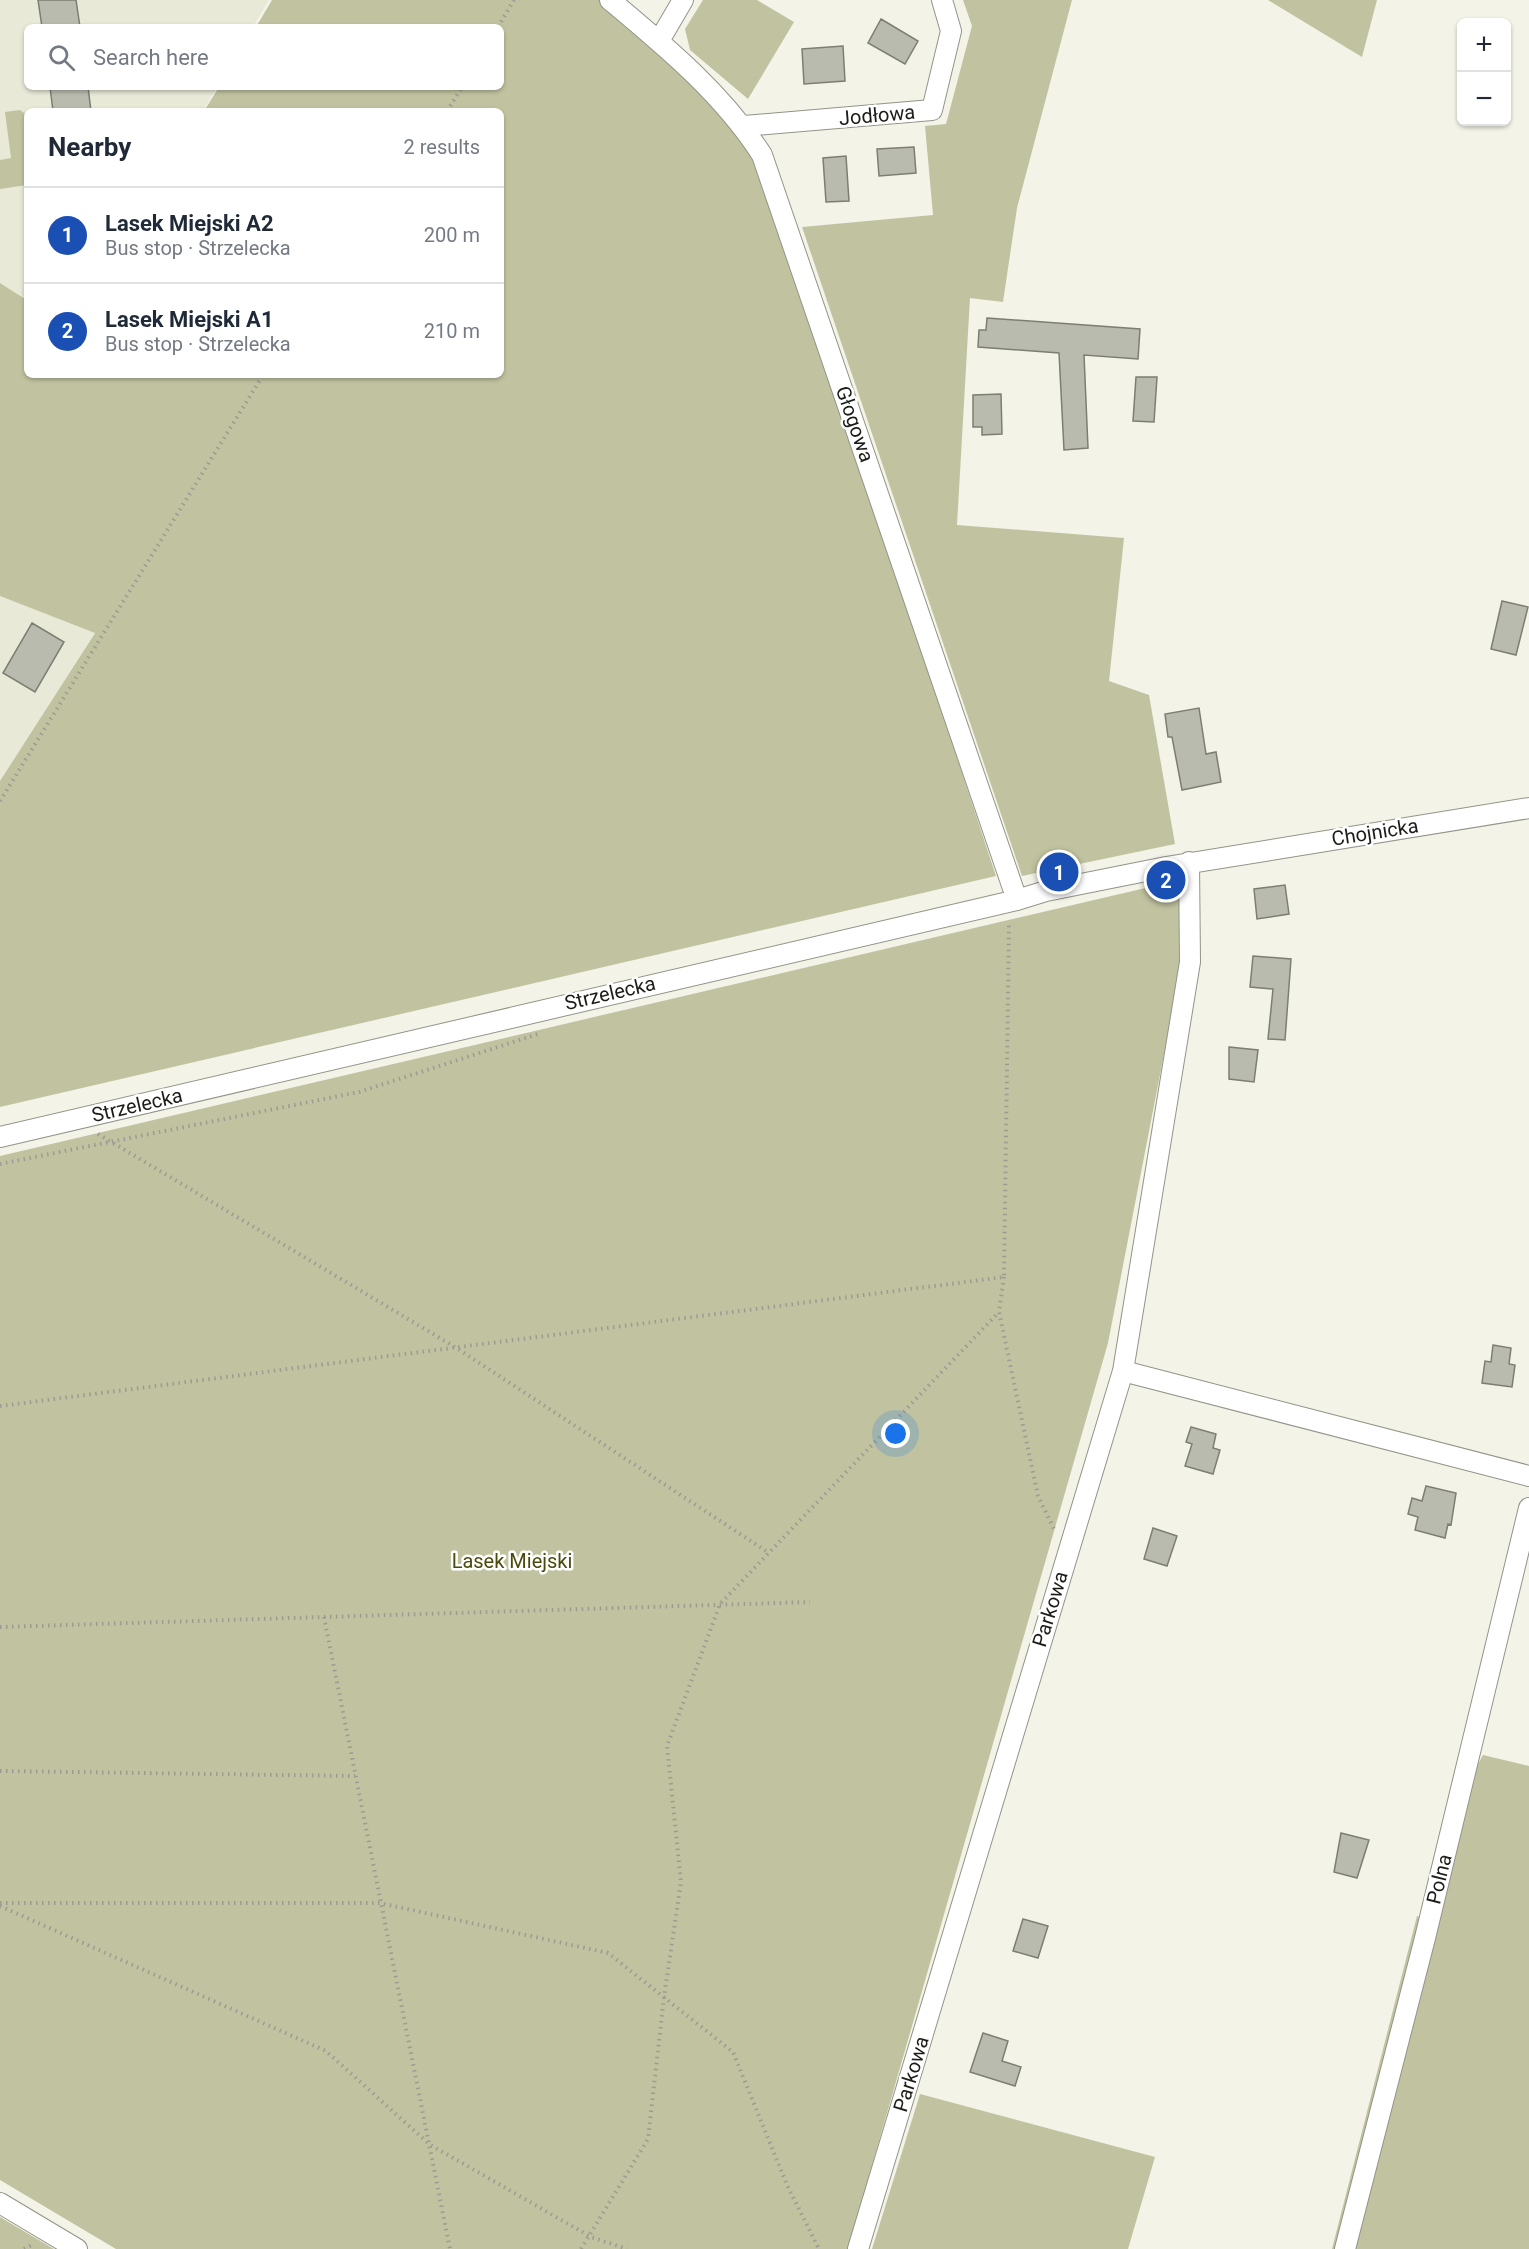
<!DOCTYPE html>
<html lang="en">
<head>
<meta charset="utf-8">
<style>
  :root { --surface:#fff; --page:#f6f6f7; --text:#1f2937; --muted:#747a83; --line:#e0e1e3; --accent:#0f766e }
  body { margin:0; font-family:Roboto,sans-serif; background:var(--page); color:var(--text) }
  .controls { position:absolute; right:18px; top:18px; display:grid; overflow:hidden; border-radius:9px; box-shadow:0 2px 4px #0004 }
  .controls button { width:54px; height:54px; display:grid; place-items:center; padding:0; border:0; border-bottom:2px solid var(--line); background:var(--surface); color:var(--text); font:30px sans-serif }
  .you { position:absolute; left:896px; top:1434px; width:21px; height:21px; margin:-15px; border:4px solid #fff; border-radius:50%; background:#1a73e8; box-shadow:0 0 0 9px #1a73e833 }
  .badge { display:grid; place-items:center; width:39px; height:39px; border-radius:50%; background:var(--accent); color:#fff; font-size:20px; font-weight:700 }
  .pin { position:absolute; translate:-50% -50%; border:3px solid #fff; box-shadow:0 2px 6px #0006 }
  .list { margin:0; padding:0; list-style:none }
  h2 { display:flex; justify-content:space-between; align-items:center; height:78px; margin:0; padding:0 24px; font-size:26px }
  h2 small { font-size:20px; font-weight:400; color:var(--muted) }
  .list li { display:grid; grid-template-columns:39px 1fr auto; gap:18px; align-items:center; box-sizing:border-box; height:96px; padding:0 24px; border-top:2px solid var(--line) }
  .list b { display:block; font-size:22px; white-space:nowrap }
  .list p { margin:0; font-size:20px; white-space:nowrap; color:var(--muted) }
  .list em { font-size:20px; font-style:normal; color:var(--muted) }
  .icon { flex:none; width:33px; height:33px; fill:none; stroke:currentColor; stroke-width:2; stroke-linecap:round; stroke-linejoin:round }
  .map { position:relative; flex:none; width:1529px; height:2249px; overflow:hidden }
  .search { position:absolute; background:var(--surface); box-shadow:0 2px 4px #0004; left:24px; top:24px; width:480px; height:66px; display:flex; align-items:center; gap:15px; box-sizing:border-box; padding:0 21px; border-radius:9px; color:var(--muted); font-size:22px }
  .panel { position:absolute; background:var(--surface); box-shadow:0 2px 4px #0004; left:24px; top:108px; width:480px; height:270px; border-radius:9px }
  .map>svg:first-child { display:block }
</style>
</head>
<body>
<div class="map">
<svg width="1529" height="2249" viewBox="0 0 1529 2249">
  <rect width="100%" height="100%" fill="#f3f3e7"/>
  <path fill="#e8e9d6" d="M0,0H269L253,27H27V87H217L203,111H27V299L0,283Z
    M0,596L95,632L0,781Z"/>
  <path fill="#c1c3a0" d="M272,0H599L721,109L758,154L996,876L0,1107V781L95,633L0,596V283L27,300V375H501V111H204L219,87H501V27H256Z
    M703,0H757L794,22L748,99L690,50L685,29Z
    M963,0H1072L1017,208L1003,302L970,298L957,525L1124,538L1109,681L1149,695L1175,844L1022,876L802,227L933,215L925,126L946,124L972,26Z
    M1268,0H1377L1362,57Z
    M20,110L27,115V185L0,189V160L11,158L5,112Z
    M1184,879L1182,961L1108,1343L848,2249H116L0,2180V1156Z
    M1483,1755L1529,1766V2249H1332L1417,1916L1435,1922L1471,1777Z
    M920,2094L1155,2157L1128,2249H872Z
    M0,2217L54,2249H0Z"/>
  <path fill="#babbaf" stroke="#7d7e73" stroke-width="1.5" d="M38,0H76L80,27H42Z
    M881,19L918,41L905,64L868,43Z
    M843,46L845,81L804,84L802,49Z
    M50,87H88L91,111H53Z
    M914,147L916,173L879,176L877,149Z
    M846,156L849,201L826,202L823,158Z
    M987,318L1140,329L1138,359L1084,355L1088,448L1064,450L1059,353L978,347L979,330H986Z
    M1136,377H1157L1154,422L1133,421Z
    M1001,394L1002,434L982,435V427H973V395Z
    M1502,601L1528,607L1516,655L1491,649Z
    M32,623L64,642L35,692L3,673Z
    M1199,708L1206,754L1216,752L1221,782L1182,790L1172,737H1168L1165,714Z
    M1285,885L1289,914L1257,919L1254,889Z
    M1253,956L1291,959L1285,1040L1268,1039L1273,989L1250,987Z
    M1229,1047L1258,1050L1254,1082L1229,1079Z
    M1493,1345L1511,1348L1509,1364L1515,1365L1512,1387L1482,1383L1485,1361L1491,1362Z
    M1191,1427L1216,1434L1213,1448L1220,1450L1213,1474L1185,1466L1192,1444L1186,1442Z
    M1426,1486L1456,1493L1451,1525L1448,1524L1445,1538L1415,1530L1418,1517L1408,1514L1412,1498L1422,1501Z
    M1153,1528L1177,1536L1167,1566L1144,1559Z
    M1341,1833L1369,1840L1357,1878L1334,1872Z
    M1023,1919L1048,1926L1038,1958L1013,1951Z
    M983,2033L1008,2041L1002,2061L1021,2067L1015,2086L970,2072Z"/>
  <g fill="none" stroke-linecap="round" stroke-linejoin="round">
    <g stroke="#939489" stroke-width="22">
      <path id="minor" d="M610,0C665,46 723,94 762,155L1017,900
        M659,41L683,0
        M744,126L932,110L951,31L942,0
        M0,1137L1017,900L1046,891L1166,867L1529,808
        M1123,1371L1190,962L1189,862
        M0,2203L77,2249
        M858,2249L1123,1371L1529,1476
        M1345,2249L1425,1938L1529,1508"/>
    </g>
    <path stroke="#9b9b92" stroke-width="4" stroke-dasharray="1.5 4.5" stroke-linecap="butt" d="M498,27L514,0
      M447,111L462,87
      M0,801L263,375
      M98,1134L455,1347L769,1553
      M0,1164L359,1092L541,1033
      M1004,1277L999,1312L1038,1496L1054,1529
      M0,1406L1004,1277L1009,924
      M324,1617L450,2249
      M0,1627L810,1602
      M0,1771L355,1776
      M0,1903H380L608,1953L733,2052L787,2185L819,2249
      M0,1906L326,2051L429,2144L591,2237L627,2249
      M24,2249L34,2244
      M581,2249L648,2139L664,1997L681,1882L667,1746L720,1604L999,1312"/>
    <use href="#minor" stroke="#fff" stroke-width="20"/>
  </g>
  <g text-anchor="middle" stroke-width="5" stroke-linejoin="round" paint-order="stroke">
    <g font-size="20" fill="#1c1c18" stroke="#fff">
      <text transform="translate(877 115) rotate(-5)" y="7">Jodłowa</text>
      <text transform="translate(855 424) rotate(71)" y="7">Głogowa</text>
      <text transform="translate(1375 832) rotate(-9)" y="7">Chojnicka</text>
      <text transform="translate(610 993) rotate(-13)" y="7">Strzelecka</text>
      <text transform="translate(137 1105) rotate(-13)" y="7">Strzelecka</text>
      <text transform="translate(1050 1609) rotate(-73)" y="7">Parkowa</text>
      <text transform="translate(1439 1879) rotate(-76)" y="7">Polna</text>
      <text transform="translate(911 2074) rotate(-73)" y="7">Parkowa</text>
    </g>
    <g font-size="20" fill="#4c4b0e" stroke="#fff">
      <text x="512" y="1568">Lasek Miejski</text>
    </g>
  </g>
</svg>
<div class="controls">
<button>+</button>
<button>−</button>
</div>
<div class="you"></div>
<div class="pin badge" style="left:1059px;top:872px;background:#1a4fb4">1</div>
<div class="pin badge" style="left:1166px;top:880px;background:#1a4fb4">2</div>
<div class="search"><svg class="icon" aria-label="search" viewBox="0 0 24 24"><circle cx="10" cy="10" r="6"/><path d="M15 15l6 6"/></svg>Search here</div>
<section class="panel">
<h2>Nearby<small>2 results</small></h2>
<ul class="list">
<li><span class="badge" style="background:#1a4fb4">1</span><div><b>Lasek Miejski A2</b><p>Bus stop · Strzelecka</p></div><em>200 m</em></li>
<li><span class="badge" style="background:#1a4fb4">2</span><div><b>Lasek Miejski A1</b><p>Bus stop · Strzelecka</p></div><em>210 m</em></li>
</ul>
</section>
</div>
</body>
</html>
